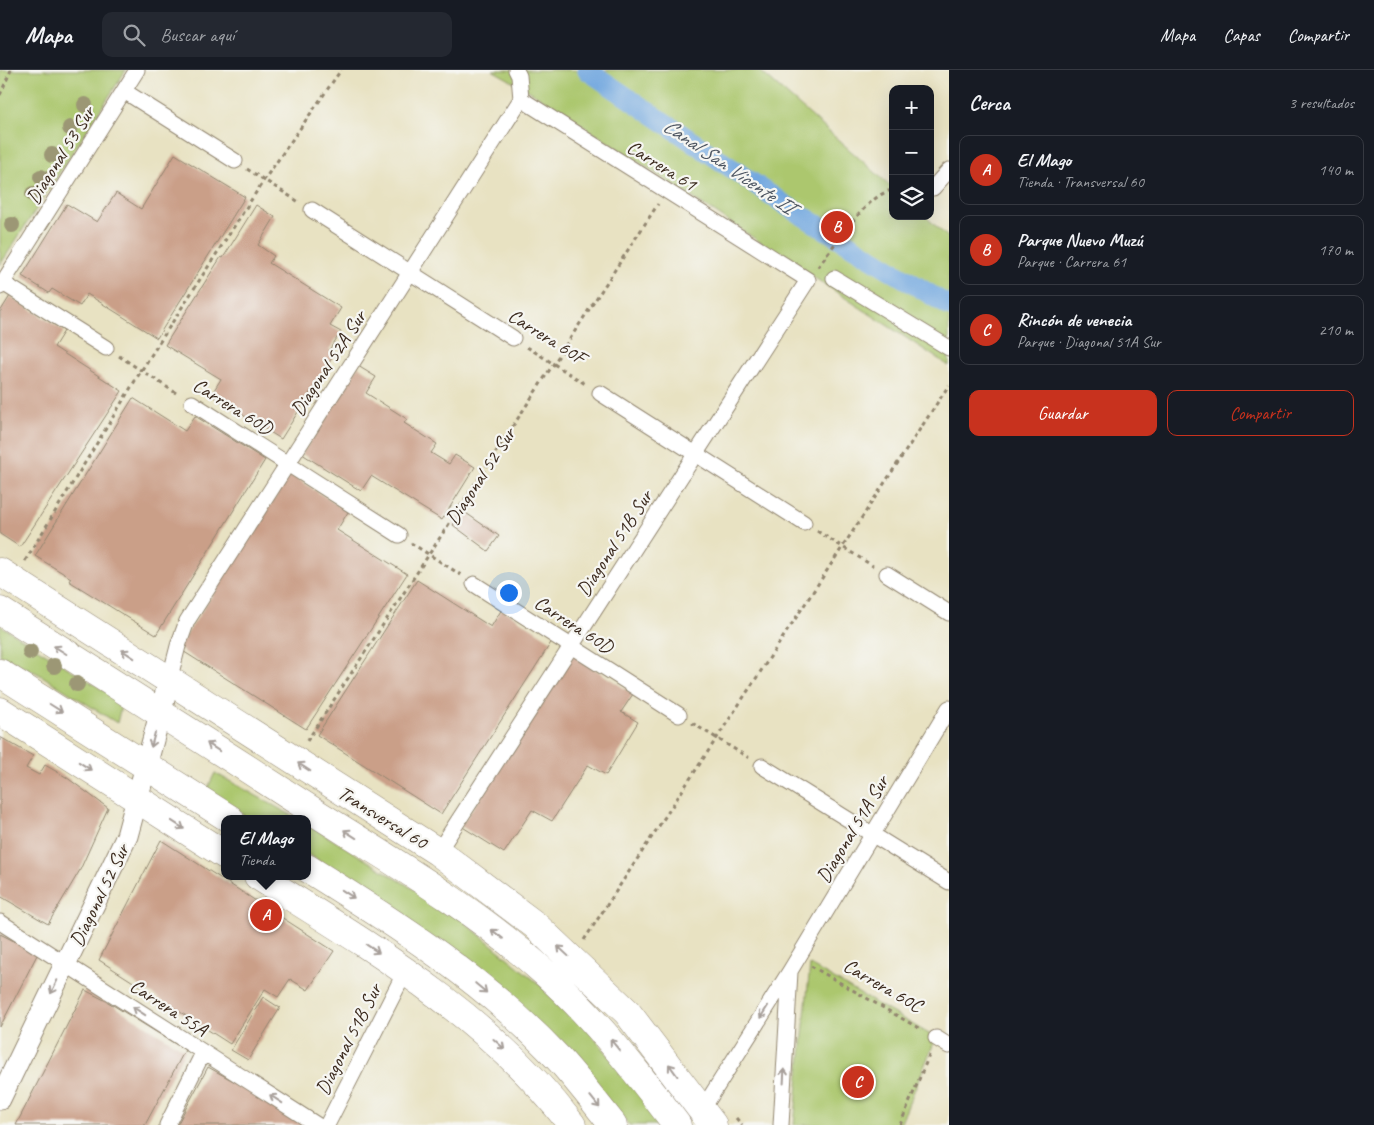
<!DOCTYPE html>
<html lang="es">
<head>
<meta charset="utf-8">
<style>
  :root { --surface:#171b24; --page:#242831; --text:#f1f3f6; --muted:#9ea1a6; --line:#363941; --accent:#c8321e }
  body { margin:0; font-family:Caveat,sans-serif; background:var(--page); color:var(--text) }
  .controls { position:absolute; right:15px; top:15px; display:grid; overflow:hidden; border-radius:10px; box-shadow:0 5px 20px #0002 }
  .controls button { width:45px; height:45px; display:grid; place-items:center; padding:0; border:0; border-bottom:1px solid var(--line); background:var(--surface); color:var(--text); font:25px sans-serif }
  .you { position:absolute; left:508px; top:522px; width:18px; height:18px; margin:-12px; border:4px solid #fff; border-radius:50%; background:#1a73e8; box-shadow:0 0 0 8px #1a73e833 }
  .badge { display:grid; place-items:center; width:32px; height:32px; border-radius:50%; background:var(--accent); color:#fff; font-size:16px; font-weight:700 }
  .pin { position:absolute; translate:-50% -50%; border:2px solid #fff; box-shadow:0 1px 5px #0006 }
  .popup { position:absolute; left:221px; top:745px; width:90px; height:65px; box-sizing:border-box; display:grid; place-content:center; border-radius:10px; background:var(--surface); filter:drop-shadow(0 1px 4px #0005); font-size:16px; white-space:nowrap; color:var(--muted) }
  .popup b { font-size:19px; color:var(--text) }
  .popup::after { content:''; position:absolute; left:50%; top:100%; margin-left:-10px; border:10px solid transparent; border-top-color:var(--surface) }
  .list { margin:0; padding:0; list-style:none }
  h2 { display:flex; justify-content:space-between; align-items:center; height:65px; margin:0; padding:0 20px; font-size:21px }
  h2 small { font-size:16px; font-weight:400; color:var(--muted) }
  .list li { display:grid; grid-template-columns:32px 1fr auto; gap:15px; align-items:center; box-sizing:border-box; height:70px; margin:0 10px 10px; padding:0 10px; border:1px solid var(--line); border-radius:10px }
  .list b { display:block; font-size:19px; white-space:nowrap }
  .list p { margin:0; font-size:16px; white-space:nowrap; color:var(--muted) }
  .list em { font-size:16px; font-style:normal; color:var(--muted) }
  .actions { display:flex; gap:10px; padding:15px 20px }
  .actions a { flex:1; padding:11px 0; border:1px solid var(--accent); border-radius:10px; text-align:center; font-size:18px; color:var(--accent) }
  .actions .main { background:var(--accent); color:#fff }
  .icon { flex:none; width:28px; height:28px; fill:none; stroke:currentColor; stroke-width:2; stroke-linecap:round; stroke-linejoin:round }
  .map { position:relative; flex:none; width:949px; height:1055px; overflow:hidden }
  header { display:flex; align-items:center; gap:30px; box-sizing:border-box; height:70px; padding:0 25px; background:var(--surface); border-bottom:1px solid var(--line) }
  header strong { font-size:24px }
  nav { display:flex; gap:28px; margin-inline-start:auto; font-size:18px }
  .search { width:350px; height:45px; background:var(--page); display:flex; align-items:center; gap:12px; box-sizing:border-box; padding:0 18px; border-radius:10px; color:var(--muted); font-size:19px }
  main { display:flex }
  aside { flex:1; background:var(--surface) }
  .map>svg:first-child { display:block }
</style>
</head>
<body>
<header>
<strong>Mapa</strong>
<div class="search"><svg class="icon" aria-label="search" viewBox="0 0 24 24"><circle cx="10" cy="10" r="6"/><path d="M15 15l6 6"/></svg>Buscar aquí</div>
<nav><a>Mapa</a><a>Capas</a><a>Compartir</a></nav>
</header>
<main>
<div class="map">
<svg width="949" height="1055" viewBox="0 0 949 1055">
  <rect width="100%" height="100%" fill="#f6f6f2"/>
  <filter id="ink" filterUnits="userSpaceOnUse"><feTurbulence type="fractalNoise" baseFrequency=".02" numOctaves="2"/><feDisplacementMap in="SourceGraphic" scale="10" xChannelSelector="R" yChannelSelector="G"/><feConvolveMatrix kernelMatrix="1 2 1 2 8 2 1 2 1" color-interpolation-filters="sRGB"/></filter>
  <filter id="wash" filterUnits="userSpaceOnUse"><feTurbulence type="fractalNoise" baseFrequency=".0096" numOctaves="4" result="noise"/><feDisplacementMap in="SourceGraphic" scale="20" xChannelSelector="R" yChannelSelector="G"/><feGaussianBlur stdDeviation="1.12" result="paint"/><feColorMatrix in="noise" values="0 0 0 0 0 0 0 0 0 0 0 0 0 0 0 0 0 1.4 0 .05"/><feComposite in="paint" operator="in"/></filter>
  <g filter="url(#wash)">
    <rect width="100%" height="100%" fill="#e8e2c2"/>
    <path fill="#acc76e" stroke="#747846" d="M0,0H126L0,195Z
      M492,0H759L893,118V146H925L949,168V296L533,23Z
      M0,555L122,632L117,653L39,604L0,585Z
      M215,703L298,749H250L206,721Z
      M307,754L456,845L575,944L666,1055H629L612,1034L318,790L307,784Z
      M810,895L936,968L900,1055H794Z"/>
    <g fill="none" stroke-linecap="round" stroke-linejoin="round">
      <path stroke="#72a7df" stroke-width="20" d="M587,0L787,136L949,236"/>
    </g>
    <g id="blocks">
      <path fill="#ca9f88" d="M175,84L245,127L157,268L87,224L80,236L52,219L49,223L22,206L67,134L97,152L116,123L141,139Z
        M256,135L275,147L258,175L274,186L269,193L341,238L330,256L341,262L329,280L335,283L281,369L211,325L221,309L165,275L221,187L223,188Z
        M10,226L64,261L54,277L122,321L20,477L0,464V242Z
        M358,296L376,307L366,323L407,349L404,353L437,374L431,383L449,394L455,385L475,397L442,450L371,406L361,421L302,384Z
        M133,328L185,361L195,346L265,390L156,565L69,511L71,508L35,486Z
        M290,404L348,442L337,460L407,504L306,659L178,578Z
        M463,441L499,466L488,481L453,455Z
        M417,510L491,557L502,539L552,571L441,744L317,665Z
        M573,585L633,624L621,642L638,652L606,705L588,695L552,751L532,740L504,783L461,756Z
        M0,667L33,686L26,698L39,705L45,695L66,707L108,738L80,800L48,854L0,826Z
        M161,770L334,881L308,920L290,909L278,927L265,919L230,974L99,890Z
        M0,864L38,883L0,957Z
        M85,920L108,932L185,980L145,1055H16Z
        M263,927L280,938L248,990L231,980Z
        M208,997L304,1050L301,1055H177Z"/>
    </g>
  </g>
  <g filter="url(#ink)">
    <use href="#blocks" fill-opacity="0" stroke="#928670" stroke-width="1"/>
    <g fill="none" stroke-linecap="round" stroke-linejoin="round">
      <g stroke="#928670" stroke-width="17">
        <path id="street" d="M516,0L519,6L521,29
          M124,21L235,91
          M933,118L949,100
          M312,140L513,268
          M834,208L949,278
          M3,213L106,278
          M0,217L137,0
          M600,323L804,453
          M192,333L399,465
          M887,504L949,543
          M474,514L679,645
          M169,611L178,576L187,551L521,29
          M762,696L949,812
          M438,782L808,210L521,29
          M0,852L317,1055
          M936,968L949,976
          M702,1040L790,901L949,638
          M167,1055L203,983
          M327,1055L406,900
          M781,1055L790,902"/>
      </g>
      <g stroke="#928670" stroke-width="23">
        <path id="secondary" d="M0,1029L127,766L169,611"/>
      </g>
      <g stroke="#928670" stroke-width="29">
        <path id="highway" d="M0,502L438,782L535,855L627,942L713,1055
          M0,541C105,608 211,675 316,743C394,792 476,840 545,903C595,948 636,1001 677,1055
          M0,603L230,749
          M0,641L225,785
          M307,798C395,853 486,911 558,988C577,1009 595,1032 613,1055
          M258,806C372,878 489,946 572,1055"/>
      </g>
      <path stroke="#928670" stroke-width="3" stroke-dasharray="4 4" stroke-linecap="butt" d="M0,25L11,0
        M247,99L299,132
        M818,197C834,176 868,123 893,120
        M527,277L587,315
        M119,286L179,325
        M817,461L873,496
        M411,473L461,505
        M25,491L141,301L264,110L341,0
        M692,653L749,688
        M307,671L658,134
        M584,870L949,315
        M811,896L922,960
        M736,1048L742,1055
        M900,1055L930,983"/>
      <use href="#street" stroke="#fff" stroke-width="15"/>
      <use href="#secondary" stroke="#fff" stroke-width="21"/>
      <use href="#highway" stroke="#fff" stroke-width="28"/>
    </g>
    <g fill="#9c9775">
      <circle cx="85" cy="35" r="8"/>
      <circle cx="70" cy="58" r="8"/>
      <circle cx="52" cy="85" r="8"/>
      <circle cx="41" cy="107" r="8"/>
      <circle cx="33" cy="124" r="8"/>
      <circle cx="12" cy="155" r="8"/>
      <circle cx="30" cy="582" r="8"/>
      <circle cx="54" cy="596" r="8"/>
      <circle cx="77" cy="614" r="8"/>
    </g>
    <defs><path id="oneway-shaft" d="M-6 0H5M1.5-3L5.5 0L1.5 3" fill="none" stroke-width="1.6" stroke-linecap="round" stroke-linejoin="round" transform="scale(1.25)"/></defs>
    <g stroke="#a79f9a">
      <use href="#oneway-shaft" transform="translate(60 580) rotate(-148)"/>
      <use href="#oneway-shaft" transform="translate(128 584) rotate(-147)"/>
      <use href="#oneway-shaft" transform="translate(56 638) rotate(32)"/>
      <use href="#oneway-shaft" transform="translate(153 670) rotate(105)"/>
      <use href="#oneway-shaft" transform="translate(213 677) rotate(-147)"/>
      <use href="#oneway-shaft" transform="translate(85 696) rotate(33)"/>
      <use href="#oneway-shaft" transform="translate(304 697) rotate(-147)"/>
      <use href="#oneway-shaft" transform="translate(178 755) rotate(33)"/>
      <use href="#oneway-shaft" transform="translate(350 764) rotate(-147)"/>
      <use href="#oneway-shaft" transform="translate(348 824) rotate(33)"/>
      <use href="#oneway-shaft" transform="translate(497 864) rotate(-142)"/>
      <use href="#oneway-shaft" transform="translate(373 879) rotate(33)"/>
      <use href="#oneway-shaft" transform="translate(563 881) rotate(-137)"/>
      <use href="#oneway-shaft" transform="translate(54 917) rotate(116)"/>
      <use href="#oneway-shaft" transform="translate(481 918) rotate(40)"/>
      <use href="#oneway-shaft" transform="translate(139 941) rotate(-147)"/>
      <use href="#oneway-shaft" transform="translate(764 942) rotate(122)"/>
      <use href="#oneway-shaft" transform="translate(499 974) rotate(42)"/>
      <use href="#oneway-shaft" transform="translate(615 975) rotate(-130)"/>
      <use href="#oneway-shaft" transform="translate(673 1000) rotate(-126)"/>
      <use href="#oneway-shaft" transform="translate(784 1006) rotate(-87)"/>
      <use href="#oneway-shaft" transform="translate(276 1029) rotate(-147)"/>
      <use href="#oneway-shaft" transform="translate(595 1032) rotate(51)"/>
    </g>
  </g>
  <g text-anchor="middle" stroke-width="4.5" stroke-linejoin="round" paint-order="stroke">
    <g font-size="20" fill="#3b2a1e" stroke="#f6f6f2">
      <text transform="translate(60 85) rotate(-58)" y="7">Diagonal 53 Sur</text>
      <text transform="translate(662 95) rotate(32)" y="7">Carrera 61</text>
      <text transform="translate(547 266) rotate(32)" y="7">Carrera 60F</text>
      <text transform="translate(328 293) rotate(-57)" y="7">Diagonal 52A Sur</text>
      <text transform="translate(233 336) rotate(32)" y="7">Carrera 60D</text>
      <text transform="translate(480 406) rotate(-57)" y="7">Diagonal 52 Sur</text>
      <text transform="translate(614 473) rotate(-57)" y="7">Diagonal 51B Sur</text>
      <text transform="translate(574 554) rotate(33)" y="7">Carrera 60D</text>
      <text transform="translate(383 747) rotate(32)" y="7">Transversal 60</text>
      <text transform="translate(852 759) rotate(-59)" y="7">Diagonal 51A Sur</text>
      <text transform="translate(99 825) rotate(-64)" y="7">Diagonal 52 Sur</text>
      <text transform="translate(883 915) rotate(30)" y="7">Carrera 60C</text>
      <text transform="translate(169 937) rotate(33)" y="7">Carrera 55A</text>
      <text transform="translate(348 969) rotate(-63)" y="7">Diagonal 51B Sur</text>
    </g>
    <g font-size="21" font-style="italic" fill="#4e5662" stroke="#f6f6f2">
      <text transform="translate(729 96) rotate(34)" y="7">Canal San Vicente II</text>
    </g>
  </g>
</svg>
<div class="controls">
<button>+</button>
<button>−</button>
<button><svg class="icon" aria-label="layers" viewBox="0 0 24 24"><path d="M12 4l9 5-9 5-9-5zM3 14l9 5 9-5"/></svg></button>
</div>
<div class="you"></div>
<div class="pin badge" style="left:266px;top:845px">A</div>
<div class="popup"><b>El Mago</b>Tienda</div>
<div class="pin badge" style="left:837px;top:157px">B</div>
<div class="pin badge" style="left:858px;top:1012px">C</div>
</div>
<aside>
<h2>Cerca<small>3 resultados</small></h2>
<ul class="list">
<li><span class="badge">A</span><div><b>El Mago</b><p>Tienda · Transversal 60</p></div><em>140 m</em></li>
<li><span class="badge">B</span><div><b>Parque Nuevo Muzú</b><p>Parque · Carrera 61</p></div><em>170 m</em></li>
<li><span class="badge">C</span><div><b>Rincón de venecia</b><p>Parque · Diagonal 51A Sur</p></div><em>210 m</em></li>
</ul>
<div class="actions"><a class="main">Guardar</a><a>Compartir</a></div>
</aside>
</main>
</body>
</html>
